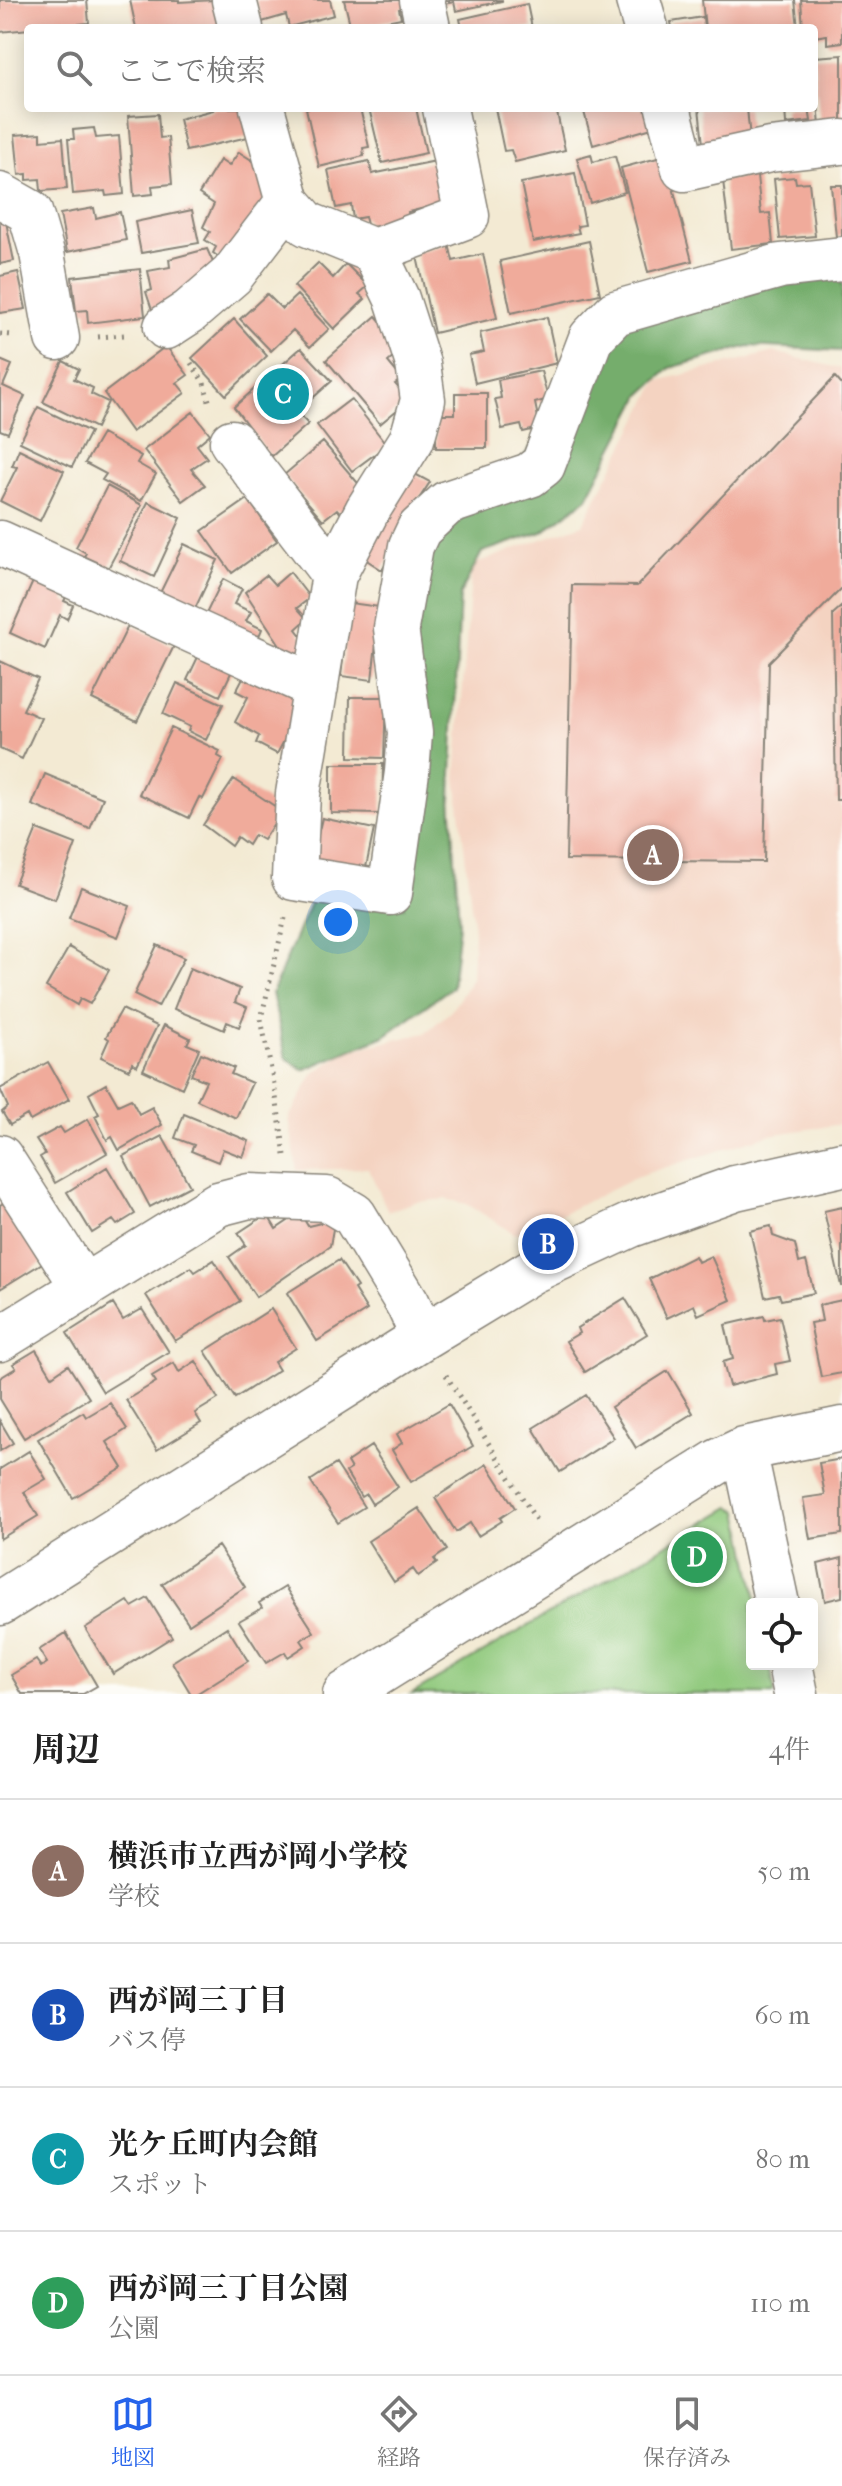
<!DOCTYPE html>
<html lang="ja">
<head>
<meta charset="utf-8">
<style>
  :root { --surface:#fff; --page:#f2f2f2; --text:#222; --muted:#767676; --line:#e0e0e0; --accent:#2563eb }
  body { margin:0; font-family:"IM FELL French Canon","Noto Serif JP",serif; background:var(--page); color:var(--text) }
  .controls { position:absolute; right:24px; bottom:24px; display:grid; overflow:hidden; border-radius:8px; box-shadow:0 4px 20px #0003 }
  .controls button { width:72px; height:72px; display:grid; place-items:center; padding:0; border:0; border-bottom:2px solid var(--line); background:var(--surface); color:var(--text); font:40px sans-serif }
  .you { position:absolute; left:338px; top:922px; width:28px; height:28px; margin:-20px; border:6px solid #fff; border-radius:50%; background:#1a73e8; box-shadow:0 0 0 12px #1a73e833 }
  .badge { display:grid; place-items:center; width:52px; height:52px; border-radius:50%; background:var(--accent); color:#fff; font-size:26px; font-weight:700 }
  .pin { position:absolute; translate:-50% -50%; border:4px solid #fff; box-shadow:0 2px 8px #0006 }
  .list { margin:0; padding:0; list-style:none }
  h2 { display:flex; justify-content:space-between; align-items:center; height:104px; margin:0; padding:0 32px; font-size:34px }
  h2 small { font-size:26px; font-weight:400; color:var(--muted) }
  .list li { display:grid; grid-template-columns:52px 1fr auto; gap:24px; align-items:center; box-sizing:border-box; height:144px; padding:0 32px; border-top:2px solid var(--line) }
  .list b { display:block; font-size:30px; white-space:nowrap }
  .list p { margin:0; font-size:26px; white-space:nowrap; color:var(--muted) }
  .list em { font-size:26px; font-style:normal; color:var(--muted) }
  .icon { flex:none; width:44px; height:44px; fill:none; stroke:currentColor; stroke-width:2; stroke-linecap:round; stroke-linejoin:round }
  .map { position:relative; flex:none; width:842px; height:1694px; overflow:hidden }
  .search { position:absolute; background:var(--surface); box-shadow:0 4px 20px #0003; left:24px; right:24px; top:24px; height:88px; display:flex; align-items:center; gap:20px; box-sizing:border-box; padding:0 28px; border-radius:8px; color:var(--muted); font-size:30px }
  .sheet { height:680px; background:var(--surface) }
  nav { display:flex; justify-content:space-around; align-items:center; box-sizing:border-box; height:112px; border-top:2px solid var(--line); background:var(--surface); font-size:22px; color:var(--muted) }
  nav a { display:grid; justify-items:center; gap:4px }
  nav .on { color:var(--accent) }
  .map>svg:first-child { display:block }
</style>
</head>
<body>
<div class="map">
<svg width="842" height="1694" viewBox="0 0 842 1694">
  <rect width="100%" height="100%" fill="#fdfcf7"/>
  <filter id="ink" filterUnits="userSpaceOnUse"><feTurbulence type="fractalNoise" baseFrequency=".0125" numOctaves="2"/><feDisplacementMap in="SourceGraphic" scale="16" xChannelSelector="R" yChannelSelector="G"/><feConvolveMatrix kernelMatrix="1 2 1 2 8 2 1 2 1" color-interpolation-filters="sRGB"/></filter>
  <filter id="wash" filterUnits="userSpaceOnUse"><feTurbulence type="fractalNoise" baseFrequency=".006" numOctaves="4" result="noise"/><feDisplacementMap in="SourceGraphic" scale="32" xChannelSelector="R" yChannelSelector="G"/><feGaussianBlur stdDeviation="1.8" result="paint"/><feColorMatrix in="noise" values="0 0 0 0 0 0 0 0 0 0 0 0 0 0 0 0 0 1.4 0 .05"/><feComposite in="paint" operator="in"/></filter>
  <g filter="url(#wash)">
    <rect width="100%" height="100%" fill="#f3ead3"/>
    <path fill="#f4d3c1" d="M774,352L842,369V1124L769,1135L641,1175L541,1224L515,1234L467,1204L446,1199L415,1202L388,1211L368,1168L297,1170L289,1118L314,1073L347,1051L425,1033L451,1011L472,979L474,931L456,778L472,565L583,524L658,381Z"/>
    <path fill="#90c97d" stroke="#56724c" stroke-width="2" d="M731,1507L739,1511L758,1604H752V1664H770L775,1694H412Z"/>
    <path fill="#74ad6c" stroke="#486444" stroke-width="2" d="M842,276V351L749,346L670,368L641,395L587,498L542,532L482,552L460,594L451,796L459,924L452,987L384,1036L303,1070L286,1058L272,993L313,896L404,907L413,592L449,512L491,501L599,354L625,323L779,279Z"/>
    <g id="blocks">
      <path fill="#f0ab9b" d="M0,0H87L89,23L0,32Z
        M130,0H179V2L215,0L222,28H136Z
        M256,0H330L334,15L289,27L286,15L262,22Z
        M344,0H405L407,7L399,9L401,18L351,28Z
        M444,0H502V1L456,11L454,2L444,4Z
        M702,0H795L798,28H705Z
        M801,0H842V42L827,44V35L814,37V28H803Z
        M527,4L532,28H462L460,19Z
        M703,17L704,28H672L671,22Z
        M842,55V124L820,126L814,57Z
        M212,108H251L257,135L186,151L179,119L213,110Z
        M306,108H360L369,147L363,148L364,156L319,167Z
        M369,108H416L426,153L382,163Z
        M495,108H556L565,150L515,162L511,150L504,151Z
        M583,108H646L652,128L593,145Z
        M699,108H747L750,139L703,144Z
        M785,108H809L811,121L786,124Z
        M158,114L160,138L168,137L172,184L152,186L153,194L134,196L128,116Z
        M94,128L96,138L119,136L124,194L106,196L105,191L73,194L68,139H74L73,130Z
        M41,133V140L63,138L67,189L41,191L40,179L27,180V174L19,175L15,135Z
        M239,152L269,171L271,190L225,261L213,253L216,247L205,240L210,232L203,227L214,204L199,194L220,160L229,166Z
        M591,154L593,162L615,156L625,192L590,203L577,158Z
        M665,156L692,261L648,272L621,168Z
        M369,161L372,174L436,161L450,202L408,212L409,219L368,228L365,217L353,219L351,205L336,208L328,170Z
        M575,173L585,225L577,226L579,233L533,242L521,183Z
        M757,176L761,214L770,213L773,244L731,249L723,180Z
        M795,177L796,183L809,182L815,236L780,239L774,179Z
        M831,185H842V236L836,237Z
        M94,208L96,218L120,212L126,240L67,252L60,214Z
        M192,210L199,243L141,253L135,222Z
        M5,217L14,261L0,264V218Z
        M589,241L600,294L511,313L500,261Z
        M449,244L453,261L483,254L497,318L434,333L416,252Z
        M207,249L216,269L153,313L146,292L152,290L148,271L170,267L169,259Z
        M318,263L333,278L346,264L368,286L359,294L365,299L334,329L294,286Z
        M140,269L145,316L88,323L87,310L76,311L72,277Z
        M18,272L26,309L0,313V276Z
        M267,294L282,309L297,295L329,329L310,347L293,330L271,351L240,319Z
        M376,316L404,348L388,362L402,379L395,384L409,400L380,424L326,360Z
        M547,317L557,363L475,383L469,355L484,352L480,333Z
        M234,319L267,356L226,395L192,358Z
        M166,346L188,375L177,383L185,393L132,432L104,393Z
        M301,348L332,381L297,412L308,424L271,457L234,407Z
        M0,360L12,365L3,386L25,396L8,433L0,430Z
        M63,361L79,369L74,379L93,388L91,394L108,402L96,428L43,402Z
        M541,371L548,399L535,403L540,428L523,432L521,425L502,429L495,399L501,398L498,380Z
        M835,377L842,385V588L769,662L764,862L566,860L572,585L637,586Z
        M455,393H487V448H436V414H455Z
        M351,399L387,445L352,471L317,425Z
        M38,407L90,432L72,467L20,442Z
        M193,412L210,434L197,445L207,458L191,469L205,485L183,501L144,450Z
        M102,434L141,456L137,463L156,474L141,501L102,480L106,474L85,463Z
        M323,442L368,495L344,517L337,509L323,520L284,475Z
        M19,449L64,471L40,521L0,501L17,467L12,466Z
        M413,473L430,482L394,537L391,556L382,570L359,555Z
        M107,486L142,505L104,576L80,563L86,553L76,547Z
        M248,499L277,541L232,573L202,531Z
        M148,502L181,518L154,577L120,561Z
        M184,544L218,560L192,615L157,599Z
        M39,568L73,583L64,601L73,605L67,619L60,615L45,649L10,633Z
        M290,572L310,598L297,608L307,619L296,629L309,646L290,660L245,592L266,575L275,585Z
        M223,579L242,589L234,604L251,612L246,621L262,629L254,648L202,622Z
        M350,603L380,607L372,680L341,676Z
        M842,606V800H836L833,614Z
        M129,624L174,646L137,721L92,699Z
        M206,640L239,656L220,696L187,680Z
        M0,661L38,679L23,710L41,718L22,759L0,749Z
        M248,668L306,699L277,754L256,743L259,736L235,722L248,697L236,691Z
        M177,683L223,704L206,740L188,731L190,727L163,714Z
        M350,697H386L384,758L349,757Z
        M171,728L220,751L218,756L223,759L203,799L199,797L189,818L139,794Z
        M331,764H383L382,814L331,813Z
        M45,774L103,798L90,829L32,805Z
        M234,779L282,811L263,840L254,835L248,845L237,837L231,846L203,825Z
        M322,818L374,829L365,872L312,860Z
        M37,829L76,844L55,899L15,884Z
        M81,887L130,906L118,937L69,918Z
        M157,945L184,958L158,1007L134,995Z
        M69,947L109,970L90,1004L80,999L77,1005L46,987Z
        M190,968L240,989L235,1002L247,1007L239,1027L227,1022L224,1030L174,1009Z
        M122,1009L157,1026L137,1066L132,1063L129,1070L101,1057L109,1039L106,1037Z
        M164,1025L190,1038L187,1044L199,1049L182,1088L143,1070Z
        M201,1053L234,1068L231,1074L252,1083L236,1118L197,1100L206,1081L191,1075Z
        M48,1062L69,1099L30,1121L27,1115L10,1125L2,1112L8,1107L0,1089Z
        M106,1084L118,1105L131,1099L139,1114L152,1107L162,1125L119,1150L112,1137L107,1140L95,1116L99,1114L89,1094Z
        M184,1114L249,1141L243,1157L223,1149L218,1162L191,1151L194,1145L175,1138Z
        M88,1119L107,1153L55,1183L40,1157L45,1154L36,1140L60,1127L64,1133Z
        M162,1136L190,1186L150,1207L123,1156Z
        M107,1167L135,1214L117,1225L113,1220L92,1233L67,1192Z
        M7,1201L44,1262L0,1289V1205Z
        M842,1207V1286H841L824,1211Z
        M300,1213L308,1226L325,1222L333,1229L330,1246L256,1297L229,1257L246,1245L238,1233L267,1214L276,1229Z
        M771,1226L773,1236L795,1244L799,1263L806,1261L814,1293L781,1300L779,1294L765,1297L750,1231Z
        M695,1256L698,1262L711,1256L731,1300L698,1315L694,1305L667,1318L649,1279Z
        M214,1260L240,1301L175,1341L146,1295L191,1267L195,1272Z
        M339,1260L357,1287L354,1289L367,1310L317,1341L287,1293Z
        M625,1298L647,1334L585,1372L566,1341L579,1333L577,1328Z
        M842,1300V1373L821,1377L810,1323L822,1321L819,1305Z
        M113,1304L123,1320L142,1309L169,1352L103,1392L67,1333Z
        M271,1309L296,1348L274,1362L279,1370L235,1398L205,1351Z
        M764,1316L765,1320L780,1317L790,1361L775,1364L777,1374L729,1386L723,1362L733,1359L725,1325Z
        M36,1350L52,1376L68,1365L89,1398L24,1438L0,1399V1378L16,1368L13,1364Z
        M196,1361L218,1399L195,1413L201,1423L157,1450L126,1400L156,1382L152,1376L174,1363L179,1372Z
        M668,1371L693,1413L636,1448L611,1407Z
        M586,1395L614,1438L560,1472L533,1428Z
        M110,1403L127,1429L107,1442L123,1468L73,1498L38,1439L83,1412L86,1417Z
        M449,1404L473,1446L411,1482L392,1450L402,1443L397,1434Z
        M0,1421L13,1443L0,1451Z
        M371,1446L398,1487L372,1504L366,1494L361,1497L346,1472L351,1469L347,1462Z
        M29,1451L46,1479L24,1492L38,1516L0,1539V1469Z
        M842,1459V1534L810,1539L803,1498L825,1495L819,1463Z
        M336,1464L364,1507L338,1523L310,1481Z
        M487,1464L515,1508L500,1518L502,1521L478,1536L470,1523L456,1532L435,1498Z
        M419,1508L447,1550L434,1559L437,1563L418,1576L413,1569L394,1582L368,1541Z
        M218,1546L245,1587L189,1624L162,1584Z
        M842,1558V1597L825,1601L818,1564Z
        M285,1587L314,1632L301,1640L305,1646L288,1657L285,1652L266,1663L239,1621L262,1608L259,1603Z
        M148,1598L172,1637L113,1674L85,1628L128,1601L132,1607Z
        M227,1627L248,1661L196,1694H191L172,1662Z
        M66,1633L97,1686L83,1694H22L11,1675L36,1660L41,1667L47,1663L39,1650Z"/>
    </g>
  </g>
  <g filter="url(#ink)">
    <use href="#blocks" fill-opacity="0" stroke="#888378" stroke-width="2"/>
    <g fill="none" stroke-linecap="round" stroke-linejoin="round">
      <g stroke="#888378" stroke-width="47">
        <path id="minor" d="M234,0L241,28
          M422,0L428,28
          M638,0L646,28
          M262,108L288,202L307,224L374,251L397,299L418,364L423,400L412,439L367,511L334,575L298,794L294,878L390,893L407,772L410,733L396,628L411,546L419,529L447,503L530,475L543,465L591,338L615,313L780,266L842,259
          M668,108L684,169L770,150L842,142
          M0,195L30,212L42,253L57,338
          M374,251L467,216L445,108
          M166,327L189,312L232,275L288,202
          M232,442L334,575
          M0,543L316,687
          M0,1157L84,1288
          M0,1339L218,1204L249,1196L327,1199L354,1215L408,1304L423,1337
          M744,1449L777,1604
          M0,1603L423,1337L532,1271L631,1225L735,1188L842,1164
          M790,1664L796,1694
          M345,1694L719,1461L744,1449L842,1429"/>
      </g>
      <path stroke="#888378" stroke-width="5" stroke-dasharray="2 6" stroke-linecap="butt" d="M0,334L12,335
        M98,337L124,335
        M191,363L204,383L210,404
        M285,1155L274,1084L261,1019L285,918
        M446,1375L538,1523"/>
      <use href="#minor" stroke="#fff" stroke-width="44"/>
    </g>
  </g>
</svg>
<div class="controls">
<button><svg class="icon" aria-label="locate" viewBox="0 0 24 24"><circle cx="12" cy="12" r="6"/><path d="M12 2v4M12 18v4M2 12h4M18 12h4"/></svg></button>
</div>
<div class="you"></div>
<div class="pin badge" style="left:653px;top:855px;background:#8d6e63">A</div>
<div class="pin badge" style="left:548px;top:1244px;background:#1a4fb4">B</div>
<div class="pin badge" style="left:283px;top:394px;background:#0f9aa8">C</div>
<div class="pin badge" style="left:697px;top:1557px;background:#2e9e5b">D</div>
<div class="search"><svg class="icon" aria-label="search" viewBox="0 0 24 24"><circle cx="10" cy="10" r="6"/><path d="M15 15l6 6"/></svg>ここで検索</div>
</div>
<section class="sheet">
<h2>周辺<small>4件</small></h2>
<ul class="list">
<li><span class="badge" style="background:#8d6e63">A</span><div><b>横浜市立西が岡小学校</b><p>学校</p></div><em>50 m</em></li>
<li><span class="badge" style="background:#1a4fb4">B</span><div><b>西が岡三丁目</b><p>バス停</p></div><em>60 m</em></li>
<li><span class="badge" style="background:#0f9aa8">C</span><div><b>光ケ丘町内会館</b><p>スポット</p></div><em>80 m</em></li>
<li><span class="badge" style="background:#2e9e5b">D</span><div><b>西が岡三丁目公園</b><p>公園</p></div><em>110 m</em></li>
</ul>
</section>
<nav>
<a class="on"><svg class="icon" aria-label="map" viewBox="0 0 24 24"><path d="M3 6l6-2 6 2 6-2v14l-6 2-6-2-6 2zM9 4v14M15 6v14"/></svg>地図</a>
<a><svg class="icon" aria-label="directions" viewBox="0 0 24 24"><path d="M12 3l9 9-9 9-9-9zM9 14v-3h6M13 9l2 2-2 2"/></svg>経路</a>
<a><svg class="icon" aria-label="saved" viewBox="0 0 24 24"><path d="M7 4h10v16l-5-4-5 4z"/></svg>保存済み</a>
</nav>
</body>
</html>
